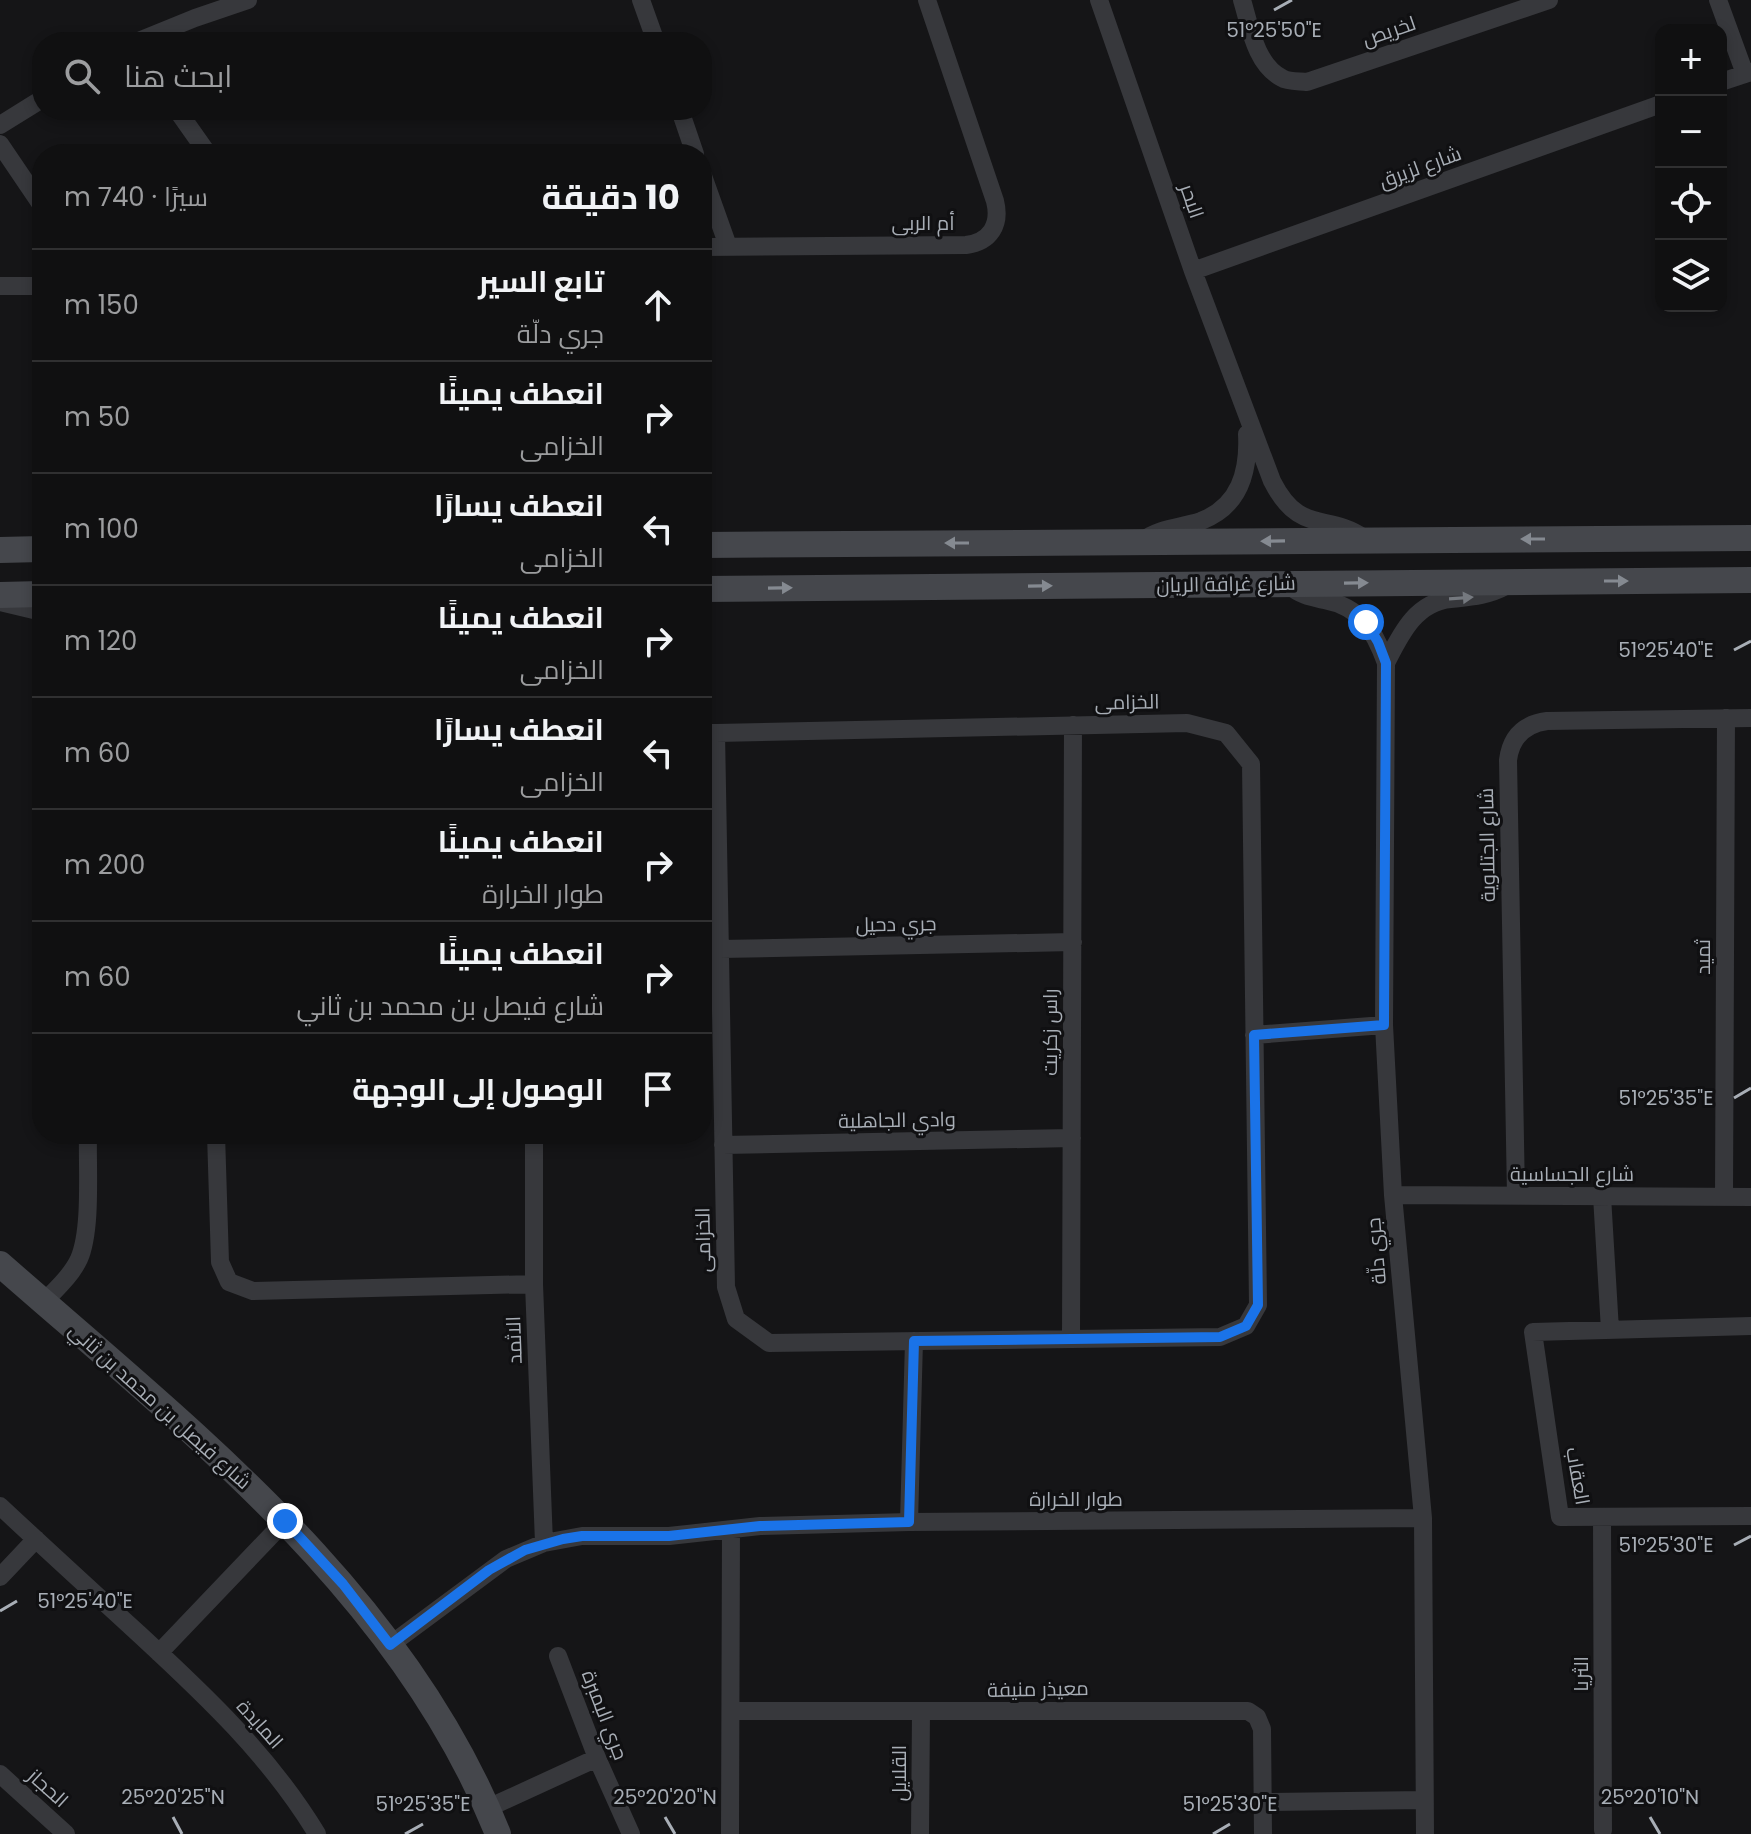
<!DOCTYPE html>
<html lang="ar">
<head>
<meta charset="utf-8">
<style>
  :root { --surface:#101011; --page:#19191a; --text:#f1f3f6; --muted:#9c9d9f; --line:#303031 }
  body { margin:0; font-family:Poppins,Cairo,sans-serif; background:var(--page); color:var(--text); direction:rtl }
  .controls { position:absolute; right:24px; top:24px; display:grid; overflow:hidden; border-radius:16px; box-shadow:0 4px 12px #0003 }
  .controls button { width:72px; height:72px; display:grid; place-items:center; padding:0; border:0; border-bottom:2px solid var(--line); background:var(--surface); color:var(--text); font:40px sans-serif }
  .stop { position:absolute; width:24px; height:24px; margin:-18px; border:6px solid #1a73e8; border-radius:50%; background:#fff }
  .stop.end { background:#1a73e8; border-color:#fff; box-shadow:0 2px 8px #0008 }
  .list { margin:0; padding:0; list-style:none }
  h2 { display:flex; justify-content:space-between; align-items:center; height:104px; margin:0; padding:0 32px; font-size:34px }
  h2 small { font-size:26px; font-weight:400; color:var(--muted) }
  .list li { display:grid; grid-template-columns:52px 1fr auto; gap:24px; align-items:center; box-sizing:border-box; height:112px; padding:0 32px; border-top:2px solid var(--line) }
  .list b { display:block; font-size:30px; white-space:nowrap }
  .list p { margin:0; font-size:26px; white-space:nowrap; color:var(--muted) }
  .list em { font-size:26px; font-style:normal; color:var(--muted) }
  .icon { flex:none; width:44px; height:44px; fill:none; stroke:currentColor; stroke-width:2; stroke-linecap:round; stroke-linejoin:round }
  .map { position:relative; flex:none; width:1751px; height:1834px; overflow:hidden; direction:ltr }
  .search { position:absolute; background:var(--surface); box-shadow:0 4px 12px #0003; left:32px; top:32px; width:680px; height:88px; display:flex; align-items:center; gap:20px; box-sizing:border-box; padding:0 28px; border-radius:32px; color:var(--muted); font-size:30px }
  .panel { position:absolute; background:var(--surface); box-shadow:0 4px 12px #0003; left:32px; top:144px; width:680px; height:1000px; border-radius:32px; direction:rtl }
  .map>svg:first-child { display:block }
</style>
</head>
<body>
<div class="map">
<svg width="1751" height="1834" viewBox="0 0 1751 1834">
  <rect width="100%" height="100%" fill="#151517"/>
  <g fill="none" stroke-linecap="round" stroke-linejoin="round">
    <path stroke="#37383c" stroke-width="18" d="M641,0L656,42
      M1099,0L1193,271L1272,481C1300,536 1326,512 1364,538
      M1242,0C1250,26 1255,64 1282,78C1288,82 1300,81 1307,82L1549,0
      M1718,0L1745,74
      M136,42L195,18L248,0
      M1721,82L1751,72
      M177,110L208,154
      M680,110L695,154
      M0,125L42,99
      M0,144L42,206
      M702,173L728,246
      M702,247L966,245C990,242 1001,225 995,201L927,0
      M1193,271L1661,104
      M0,286H42
      M1142,541C1161,527 1180,528 1201,521C1240,506 1249,471 1247,434
      M1290,586C1300,595 1311,597 1324,600C1361,607 1374,630 1386,663L1384,1025L1393,1195L1423,1518L1425,1834
      M0,602L42,612
      M1386,663C1400,636 1415,602 1451,599C1470,597 1488,596 1506,586
      M702,733H716L1187,723L1226,733L1251,764L1258,1305L1246,1326L1220,1337L769,1343L736,1319L726,1287L716,733
      M720,949L1073,942
      M1254,1035L1384,1025
      M216,1134L220,1262L229,1282L253,1291L534,1284
      M534,1134V1284L544,1543
      M723,1145L1072,1138
      M1393,1195L1751,1197
      M1516,1195L1508,760C1511,737 1524,724 1547,721L1751,718
      M1602,1196L1610,1330
      M1724,1197L1726,718
      M44,1302C56,1289 71,1276 79,1259C92,1229 87,1168 88,1134
      M1751,1326L1533,1332L1560,1517L1751,1516
      M1071,1339L1073,725
      M0,1506C46,1549 93,1592 139,1634C205,1695 270,1756 317,1834
      M1602,1517L1603,1830
      M909,1522L914,1341
      M0,1577L36,1539
      M390,1645L506,1559L544,1543L582,1536H669L760,1526L909,1522L1423,1518
      M159,1653L285,1521
      M558,1656L597,1758L631,1834
      M731,1711H1248L1257,1717L1262,1729L1263,1834
      M0,1774L66,1834
      M1263,1802L1424,1800
      M488,1808L597,1758
      M730,1834L731,1530
      M920,1834L921,1712"/>
    <path stroke="#45474c" stroke-width="26" d="M702,545L1751,538
      M0,550L42,549
      M702,589L1751,580
      M0,595L42,594
      M0,1264C189,1430 402,1593 498,1834"/>
  </g>
  <defs><path id="oneway-solid" d="M-6-.8H1V-3.2L6.5 0L1 3.2V.8H-6Z" transform="scale(2)"/></defs>
  <g fill="#858a91">
    <use href="#oneway-solid" transform="translate(1533 539) rotate(180)"/>
    <use href="#oneway-solid" transform="translate(1273 541) rotate(179)"/>
    <use href="#oneway-solid" transform="translate(957 543) rotate(180)"/>
    <use href="#oneway-solid" transform="translate(1616 581)"/>
    <use href="#oneway-solid" transform="translate(1356 583) rotate(-1)"/>
    <use href="#oneway-solid" transform="translate(1040 586) rotate(-1)"/>
    <use href="#oneway-solid" transform="translate(780 588) rotate(-1)"/>
  </g>
  <use fill="#75797f" href="#oneway-solid" transform="translate(1461 598) rotate(-4)"/>
  <g fill="none" stroke-linecap="round" stroke-linejoin="round">
    <path stroke="#1a73e8" stroke-width="10" d="M285,1521L343,1584L390,1645L489,1570L525,1550L563,1539L582,1536H669L760,1526L909,1522L914,1341L1220,1337L1246,1326L1258,1305L1254,1035L1384,1025L1386,663L1378,642L1366,622"/>
  </g>
  <path fill="none" stroke="#a8aeb6" stroke-width="3" d="M1274,10L1292,0M1734,650L1751,641M1734,1098L1751,1088M1734,1545L1751,1536M0,1611L17,1601M173,1817L182,1834M665,1817L675,1834M1650,1817L1660,1834M405,1834L423,1824M1213,1834L1230,1824"/>
  <g text-anchor="middle" stroke-width="6" stroke-linejoin="round" paint-order="stroke">
    <g font-size="20" fill="#a8aeb6" stroke="#101012">
      <text transform="translate(1389 31) rotate(-19)" y="7">لخريص</text>
      <text transform="translate(1420 167) rotate(-20)" y="7">شارع لزيرق</text>
      <text transform="translate(1192 201) rotate(71)" y="7">البحر</text>
      <text x="923" y="230">أم الربى</text>
      <text transform="translate(1226 584) rotate(-1)" y="7">شارع غرافة الريان</text>
      <text transform="translate(1127 702) rotate(-1)" y="7">الخزامى</text>
      <text transform="translate(1487 845) rotate(-91)" y="7">شارع الجتلاوية</text>
      <text transform="translate(896 924) rotate(-1)" y="7">جري دحيل</text>
      <text transform="translate(1703 957) rotate(-90)" y="7">ثميد</text>
      <text transform="translate(1050 1032) rotate(-90)" y="7">راس زكريت</text>
      <text transform="translate(897 1120) rotate(-1)" y="7">وادي الجاهلية</text>
      <text x="1572" y="1181">شارع الجساسية</text>
      <text transform="translate(703 1240) rotate(-91)" y="7">الخزامى</text>
      <text transform="translate(1376 1251) rotate(-95)" y="7">جري دلّة</text>
      <text transform="translate(514 1340) rotate(-92)" y="7">الاثمد</text>
      <text transform="translate(160 1406) rotate(42)" y="7">شارع فيصل بن محمد بن ثاني</text>
      <text transform="translate(1578 1476) rotate(80)" y="7">العقاب</text>
      <text x="1076" y="1506">طوار الخرارة</text>
      <text transform="translate(1581 1674) rotate(-90)" y="7">الثريا</text>
      <text transform="translate(1038 1689) rotate(-1)" y="7">معيذر منيفة</text>
      <text transform="translate(605 1715) rotate(69)" y="7">جري البمبرة</text>
      <text transform="translate(260 1724) rotate(48)" y="7">المايدة</text>
      <text transform="translate(899 1773) rotate(-90)" y="7">القلايل</text>
      <text transform="translate(48 1788) rotate(42)" y="7">الحجاز</text>
    </g>
  </g>
  <g font-size="20" text-anchor="middle" fill="#a8aeb6" stroke="#101012" stroke-width="6" stroke-linejoin="round" paint-order="stroke">
    <text x="1274" y="37">51°25'50"E</text>
    <text x="1666" y="657">51°25'40"E</text>
    <text x="1666" y="1105">51°25'35"E</text>
    <text x="1666" y="1552">51°25'30"E</text>
    <text x="85" y="1608">51°25'40"E</text>
    <text x="173" y="1804">25°20'25"N</text>
    <text x="665" y="1804">25°20'20"N</text>
    <text x="1650" y="1804">25°20'10"N</text>
    <text x="423" y="1811">51°25'35"E</text>
    <text x="1230" y="1811">51°25'30"E</text>
  </g>
</svg>
<div class="controls">
<button>+</button>
<button>−</button>
<button><svg class="icon" aria-label="locate" viewBox="0 0 24 24"><circle cx="12" cy="12" r="6"/><path d="M12 2v4M12 18v4M2 12h4M18 12h4"/></svg></button>
<button><svg class="icon" aria-label="layers" viewBox="0 0 24 24"><path d="M12 4l9 5-9 5-9-5zM3 14l9 5 9-5"/></svg></button>
</div>
<div class="stop" style="left:1366px;top:622px"></div>
<div class="stop end" style="left:285px;top:1521px"></div>
<div class="search"><svg class="icon" aria-label="search" viewBox="0 0 24 24"><circle cx="10" cy="10" r="6"/><path d="M15 15l6 6"/></svg>ابحث هنا</div>
<section class="panel">
<h2>10 دقيقة<small>سيرًا · 740 m</small></h2>
<ul class="list">
<li><svg class="icon" aria-label="ahead" viewBox="0 0 24 24"><path d="M12 20V5M6 11l6-6 6 6"/></svg><div><b>تابع السير</b><p>جري دلّة</p></div><em>150 m</em></li>
<li><svg class="icon" aria-label="right" viewBox="0 0 24 24"><path d="M7 20v-9h11M14 6l5 5-5 5"/></svg><div><b>انعطف يمينًا</b><p>الخزامى</p></div><em>50 m</em></li>
<li><svg class="icon" aria-label="left" viewBox="0 0 24 24"><path d="M17 20v-9H6M10 6l-5 5 5 5"/></svg><div><b>انعطف يسارًا</b><p>الخزامى</p></div><em>100 m</em></li>
<li><svg class="icon" aria-label="right" viewBox="0 0 24 24"><path d="M7 20v-9h11M14 6l5 5-5 5"/></svg><div><b>انعطف يمينًا</b><p>الخزامى</p></div><em>120 m</em></li>
<li><svg class="icon" aria-label="left" viewBox="0 0 24 24"><path d="M17 20v-9H6M10 6l-5 5 5 5"/></svg><div><b>انعطف يسارًا</b><p>الخزامى</p></div><em>60 m</em></li>
<li><svg class="icon" aria-label="right" viewBox="0 0 24 24"><path d="M7 20v-9h11M14 6l5 5-5 5"/></svg><div><b>انعطف يمينًا</b><p>طوار الخرارة</p></div><em>200 m</em></li>
<li><svg class="icon" aria-label="right" viewBox="0 0 24 24"><path d="M7 20v-9h11M14 6l5 5-5 5"/></svg><div><b>انعطف يمينًا</b><p>شارع فيصل بن محمد بن ثاني</p></div><em>60 m</em></li>
<li><svg class="icon" aria-label="arrive" viewBox="0 0 24 24"><path d="M6 21V4h12l-3 4 3 4H6"/></svg><div><b>الوصول إلى الوجهة</b></div></li>
</ul>
</section>
</div>
</body>
</html>
